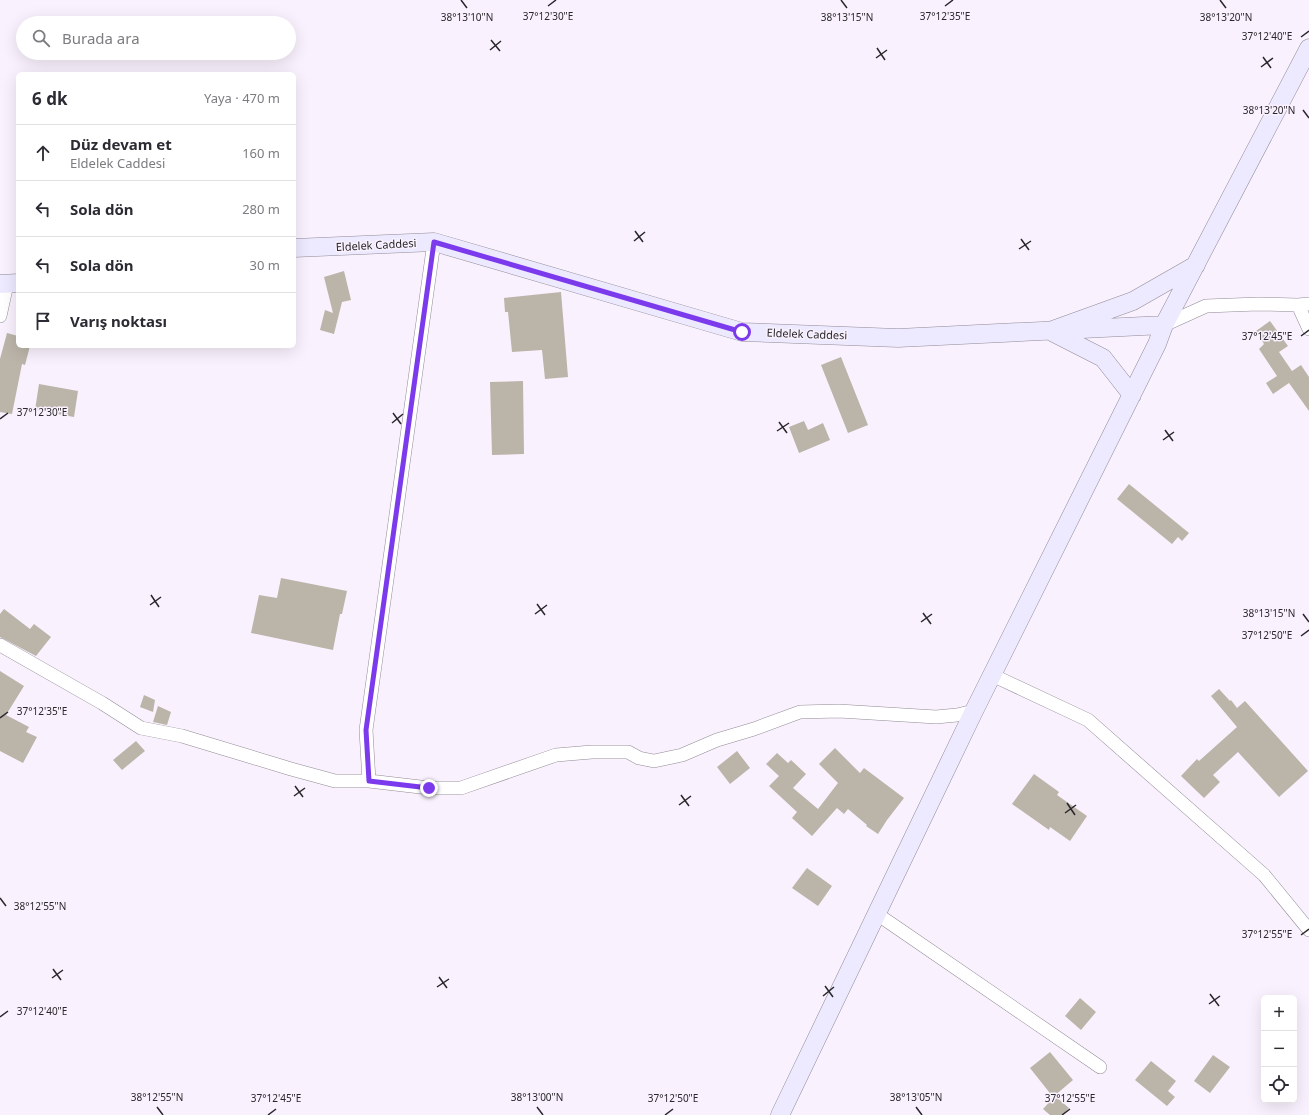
<!DOCTYPE html>
<html lang="tr">
<head>
<meta charset="utf-8">
<style>
  :root { --surface:#fff; --page:#f2f2f3; --text:#2b2b33; --muted:#7c7c81; --line:#e1e1e2 }
  body { margin:0; font-family:"Noto Sans",sans-serif; background:var(--page); color:var(--text) }
  .controls { position:absolute; right:12px; bottom:12px; display:grid; overflow:hidden; border-radius:6px; box-shadow:0 4px 16px #0002 }
  .controls button { width:36px; height:36px; display:grid; place-items:center; padding:0; border:0; border-bottom:1px solid var(--line); background:var(--surface); color:var(--text); font:20px sans-serif }
  .stop { position:absolute; width:12px; height:12px; margin:-9px; border:3px solid #7c3aed; border-radius:50%; background:#fff }
  .stop.end { background:#7c3aed; border-color:#fff; box-shadow:0 1px 4px #0008 }
  .list { margin:0; padding:0; list-style:none }
  h2 { display:flex; justify-content:space-between; align-items:center; height:52px; margin:0; padding:0 16px; font-size:17px }
  h2 small { font-size:13px; font-weight:400; color:var(--muted) }
  .list li { display:grid; grid-template-columns:26px 1fr auto; gap:12px; align-items:center; box-sizing:border-box; height:56px; padding:0 16px; border-top:1px solid var(--line) }
  .list b { display:block; font-size:15px; white-space:nowrap }
  .list p { margin:0; font-size:13px; white-space:nowrap; color:var(--muted) }
  .list em { font-size:13px; font-style:normal; color:var(--muted) }
  .icon { flex:none; width:22px; height:22px; fill:none; stroke:currentColor; stroke-width:2; stroke-linecap:round; stroke-linejoin:round }
  .map { position:relative; flex:none; width:1309px; height:1115px; overflow:hidden }
  .search { position:absolute; background:var(--surface); box-shadow:0 4px 16px #0002; left:16px; top:16px; width:280px; height:44px; display:flex; align-items:center; gap:10px; box-sizing:border-box; padding:0 14px; border-radius:22px; color:var(--muted); font-size:15px }
  .panel { position:absolute; background:var(--surface); box-shadow:0 4px 16px #0002; left:16px; top:72px; width:280px; height:276px; border-radius:6px }
  .map>svg:first-child { display:block }
</style>
</head>
<body>
<div class="map">
<svg width="1309" height="1115" viewBox="0 0 1309 1115">
  <rect width="100%" height="100%" fill="#f9f1fd"/>
  <path fill="#bbb4a9" d="M344,271L351,300L342,302L334,334L320,330L325,310L333,313L324,277Z
    M561,292L568,377L545,379L542,350L512,352L508,312H505L504,298Z
    M1270,321L1288,346L1279,352L1292,371L1301,365L1309,377V411L1289,383L1273,394L1266,383L1277,376L1259,349L1264,344L1256,331Z
    M7,333L18,336V346H30L25,365L22,364L12,414L0,412V359Z
    M841,357L868,425L848,433L821,365Z
    M523,381L524,454L492,455L490,382Z
    M39,384L78,391L74,417L35,410Z
    M804,421L808,430L823,423L830,440L799,453L789,427Z
    M1129,484L1189,533L1182,541L1178,537L1172,544L1117,499Z
    M281,578L347,591L342,614H340L333,650L251,633L259,595L277,598Z
    M4,609L30,629L34,624L51,637L36,656L0,637V614Z
    M0,671L24,686L6,715L29,727L26,732L37,737L23,763L0,751Z
    M1219,689L1230,701L1231,700L1237,708L1245,701L1308,771L1279,797L1238,752L1213,775L1220,782L1204,798L1181,776L1197,759L1199,761L1237,727L1211,696Z
    M144,695L155,700L153,712L140,707Z
    M158,706L171,712L167,725L153,722Z
    M136,741L145,751L122,770L113,760Z
    M835,748L860,773L864,768L904,798L887,820L878,834L866,826L867,825L848,809L844,814L837,808L812,836L792,818L797,812L769,786L779,776L766,764L777,753L788,763L791,760L806,774L793,788L818,809L838,783L819,764Z
    M737,751L750,768L730,784L717,767Z
    M1034,774L1059,792L1057,795L1087,816L1070,841L1050,827L1049,830L1012,804Z
    M807,868L832,886L818,906L792,888Z
    M1080,998L1096,1012L1081,1030L1065,1016Z
    M1050,1052L1073,1080L1053,1097L1030,1068Z
    M1213,1055L1230,1067L1210,1093L1194,1081Z
    M1151,1061L1176,1081L1168,1091L1175,1097L1167,1106L1135,1080Z
    M1055,1096L1069,1108L1063,1115H1050L1043,1109Z"/>
  <g fill="none" stroke-linecap="round" stroke-linejoin="round">
    <g stroke="#928b96" stroke-width="14">
      <path id="street" d="M434,242L366,730L369,781L429,788H461L556,755L592,752H628L639,758L654,761L682,755L717,740L754,729L800,712L839,711L936,717L957,715L974,711
        M1298,305L1309,329
        M0,316L7,284
        M1164,325L1206,306L1258,304L1298,305L1309,304
        M0,645L102,703L141,728L182,736L291,769L335,781H369
        M992,675L1088,720L1264,875L1309,930
        M877,914L1100,1067"/>
    </g>
    <g stroke="#928b96" stroke-width="19">
      <path id="secondary" d="M294,248L434,242L742,332L898,338L1164,325
        M0,284L18,283
        M1132,395L1103,358L1050,331L1133,301L1196,265
        M780,1115L974,711L1157,344L1164,325L1309,48"/>
    </g>
    <use href="#street" stroke="#fff" stroke-width="13"/>
    <use href="#secondary" stroke="#ede9ff" stroke-width="18"/>
  </g>
  <g fill="none" stroke-linecap="round" stroke-linejoin="round">
    <path stroke="#7c3aed" stroke-width="5" d="M429,788L369,781L366,730L434,242L742,332"/>
  </g>
  <path fill="none" stroke="#29272b" stroke-width="1.5" d="M461,0L467,8M841,0L847,8M1220,0L1226,8M548,6L556,0M945,6L953,0M1301,37L1309,31M491,40L500,51M877,48L885,60M490,50L501,41M1263,57L1271,68M876,58L887,50M1261,67L1273,58M1303,110L1309,118M635,231L643,242M1021,239L1029,250M634,241L645,232M1019,249L1031,241M1301,336L1309,330M393,413L401,424M0,419L8,413M779,422L787,433M392,423L403,414M1165,430L1173,441M777,431L789,423M1163,440L1174,432M151,595L159,607M537,604L545,615M150,605L161,597M923,613L931,624M535,614L547,605M1303,614L1309,622M921,622L932,614M1301,636L1309,630M0,718L8,712M295,786L303,797M681,795L689,806M294,796L305,788M1067,803L1075,815M679,805L691,796M1065,813L1076,805M0,898L6,906M1301,935L1309,929M53,969L61,980M439,977L447,988M52,978L63,970M825,986L833,997M437,987L449,979M1210,994L1219,1006M823,996L834,987M1209,1004L1220,996M0,1017L8,1011M157,1107L163,1115M537,1107L543,1115M916,1107L922,1115M268,1115L276,1109M665,1115L673,1109M1062,1115L1070,1109"/>
  <g text-anchor="middle" stroke-width="3" stroke-linejoin="round" paint-order="stroke">
    <g font-size="11" fill="#29272b" stroke="#f9f1fd">
      <text transform="translate(376 245) rotate(-3)" y="4">Eldelek Caddesi</text>
      <text transform="translate(807 334) rotate(2)" y="4">Eldelek Caddesi</text>
    </g>
  </g>
  <g font-size="10" text-anchor="middle" fill="#29272b" stroke="#f9f1fd" stroke-width="3" stroke-linejoin="round" paint-order="stroke">
    <text x="548" y="20">37°12'30"E</text>
    <text x="945" y="20">37°12'35"E</text>
    <text x="1226" y="21">38°13'20"N</text>
    <text x="467" y="21">38°13'10"N</text>
    <text x="847" y="21">38°13'15"N</text>
    <text x="1267" y="40">37°12'40"E</text>
    <text x="1269" y="114">38°13'20"N</text>
    <text x="1267" y="340">37°12'45"E</text>
    <text x="42" y="416">37°12'30"E</text>
    <text x="1269" y="617">38°13'15"N</text>
    <text x="1267" y="639">37°12'50"E</text>
    <text x="42" y="715">37°12'35"E</text>
    <text x="40" y="910">38°12'55"N</text>
    <text x="1267" y="938">37°12'55"E</text>
    <text x="42" y="1015">37°12'40"E</text>
    <text x="157" y="1101">38°12'55"N</text>
    <text x="537" y="1101">38°13'00"N</text>
    <text x="916" y="1101">38°13'05"N</text>
    <text x="276" y="1102">37°12'45"E</text>
    <text x="673" y="1102">37°12'50"E</text>
    <text x="1070" y="1102">37°12'55"E</text>
  </g>
</svg>
<div class="controls">
<button>+</button>
<button>−</button>
<button><svg class="icon" aria-label="locate" viewBox="0 0 24 24"><circle cx="12" cy="12" r="6"/><path d="M12 2v4M12 18v4M2 12h4M18 12h4"/></svg></button>
</div>
<div class="stop" style="left:742px;top:332px"></div>
<div class="stop end" style="left:429px;top:788px"></div>
<div class="search"><svg class="icon" aria-label="search" viewBox="0 0 24 24"><circle cx="10" cy="10" r="6"/><path d="M15 15l6 6"/></svg>Burada ara</div>
<section class="panel">
<h2>6 dk<small>Yaya · 470 m</small></h2>
<ul class="list">
<li><svg class="icon" aria-label="ahead" viewBox="0 0 24 24"><path d="M12 20V5M6 11l6-6 6 6"/></svg><div><b>Düz devam et</b><p>Eldelek Caddesi</p></div><em>160 m</em></li>
<li><svg class="icon" aria-label="left" viewBox="0 0 24 24"><path d="M17 20v-9H6M10 6l-5 5 5 5"/></svg><div><b>Sola dön</b></div><em>280 m</em></li>
<li><svg class="icon" aria-label="left" viewBox="0 0 24 24"><path d="M17 20v-9H6M10 6l-5 5 5 5"/></svg><div><b>Sola dön</b></div><em>30 m</em></li>
<li><svg class="icon" aria-label="arrive" viewBox="0 0 24 24"><path d="M6 21V4h12l-3 4 3 4H6"/></svg><div><b>Varış noktası</b></div></li>
</ul>
</section>
</div>
</body>
</html>
